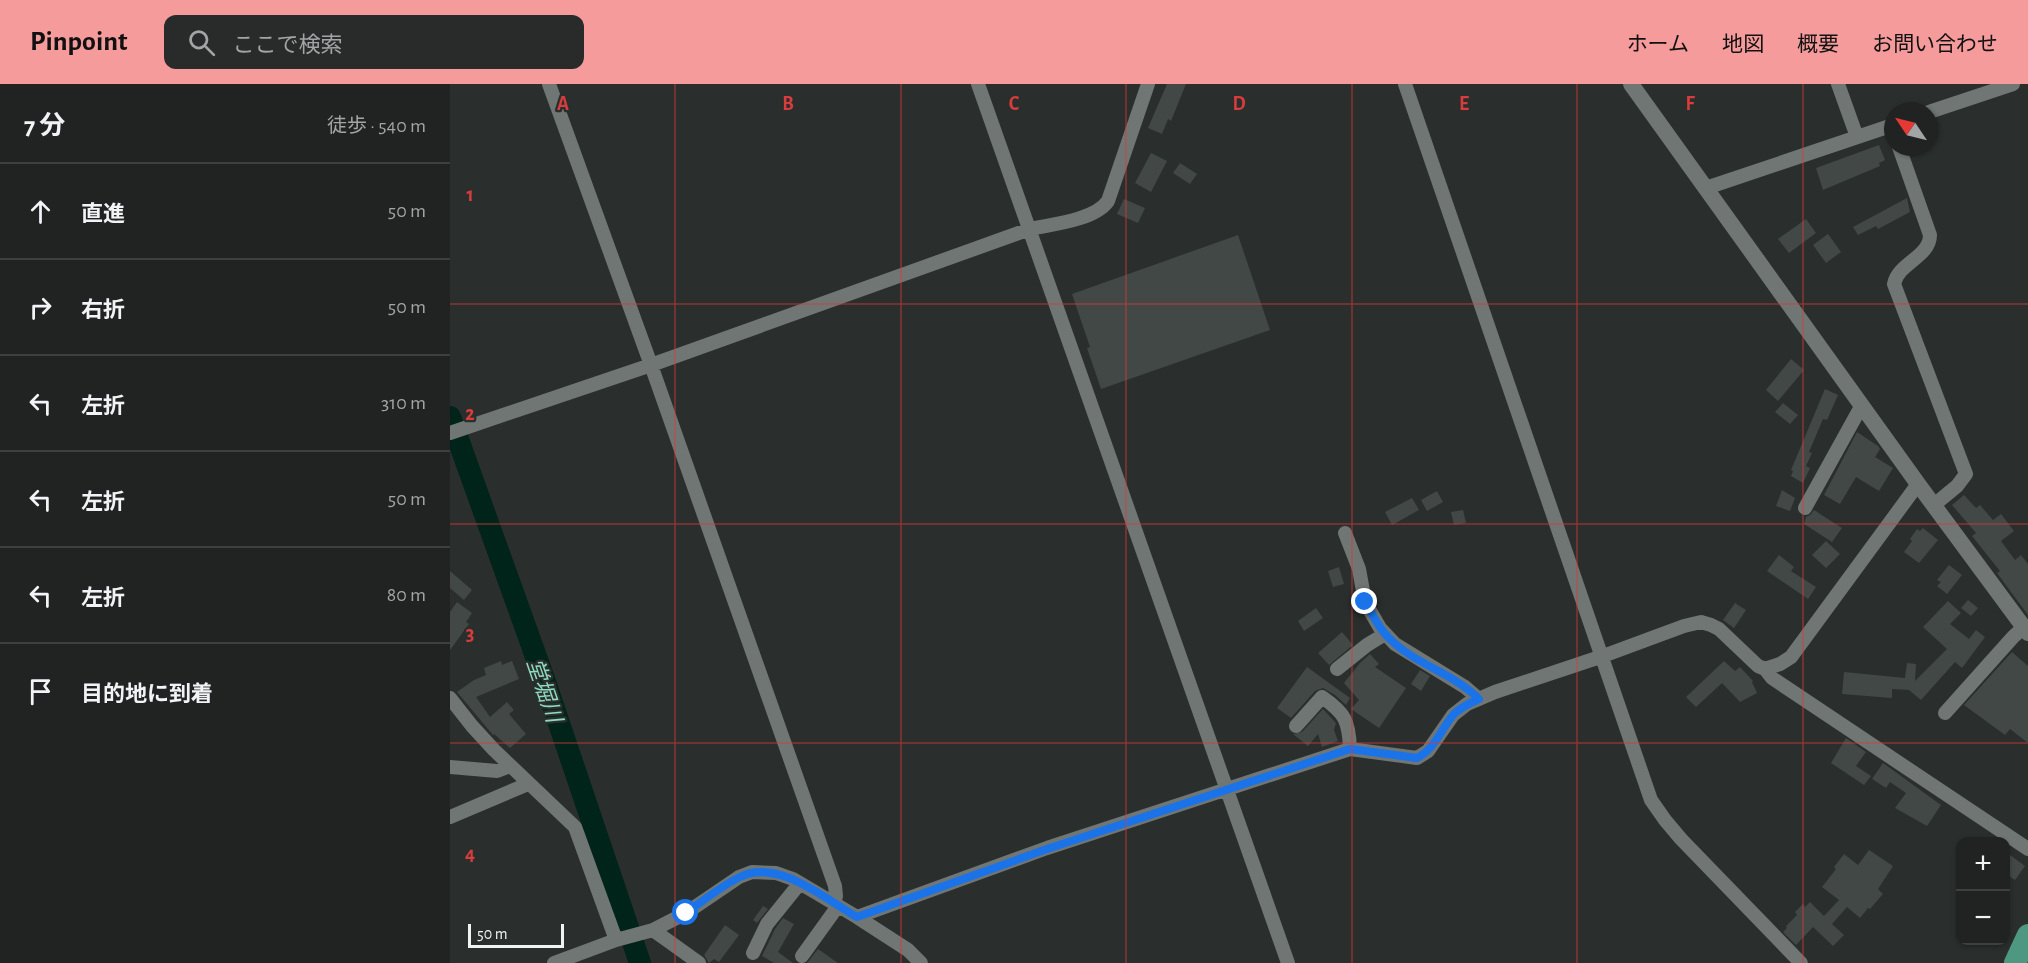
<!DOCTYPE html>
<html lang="ja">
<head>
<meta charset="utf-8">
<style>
  :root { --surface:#202322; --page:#282b2a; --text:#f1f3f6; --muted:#a2a4a5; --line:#3d4040; --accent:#f59b9b }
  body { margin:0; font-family:"Alegreya Sans","Noto Sans JP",sans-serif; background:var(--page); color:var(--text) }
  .controls { position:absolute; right:18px; bottom:18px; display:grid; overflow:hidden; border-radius:12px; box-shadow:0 2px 4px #0004 }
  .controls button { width:54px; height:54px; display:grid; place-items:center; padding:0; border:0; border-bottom:2px solid var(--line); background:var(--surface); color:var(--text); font:30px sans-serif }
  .compass { position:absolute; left:1434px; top:18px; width:54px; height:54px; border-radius:50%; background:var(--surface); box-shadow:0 2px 4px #0004; rotate:305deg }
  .scale { position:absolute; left:18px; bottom:15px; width:96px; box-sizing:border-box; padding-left:6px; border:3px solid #eff3f1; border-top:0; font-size:16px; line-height:21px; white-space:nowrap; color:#eff3f1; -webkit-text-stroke:4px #2a2f2d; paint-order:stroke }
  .stop { position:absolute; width:18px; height:18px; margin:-14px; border:4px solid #1a73e8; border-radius:50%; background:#fff }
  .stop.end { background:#1a73e8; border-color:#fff; box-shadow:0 2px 6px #0008 }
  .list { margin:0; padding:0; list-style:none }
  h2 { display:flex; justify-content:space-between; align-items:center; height:78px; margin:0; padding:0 24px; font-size:26px }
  h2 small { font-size:20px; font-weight:400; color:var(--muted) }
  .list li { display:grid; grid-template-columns:39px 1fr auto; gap:18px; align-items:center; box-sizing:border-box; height:96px; padding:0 24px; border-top:2px solid var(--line) }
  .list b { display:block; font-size:22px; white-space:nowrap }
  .list em { font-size:20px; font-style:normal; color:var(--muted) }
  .icon { flex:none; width:33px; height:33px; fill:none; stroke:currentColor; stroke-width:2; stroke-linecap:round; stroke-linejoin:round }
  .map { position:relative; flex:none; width:1578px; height:879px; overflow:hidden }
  header { display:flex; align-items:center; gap:36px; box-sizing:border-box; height:84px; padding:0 30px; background:var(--accent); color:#111 }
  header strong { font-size:28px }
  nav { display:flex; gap:33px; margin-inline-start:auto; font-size:21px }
  .search { width:420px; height:54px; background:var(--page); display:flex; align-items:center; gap:15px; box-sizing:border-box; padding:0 21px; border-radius:12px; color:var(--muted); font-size:22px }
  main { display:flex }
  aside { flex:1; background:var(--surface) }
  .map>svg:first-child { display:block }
</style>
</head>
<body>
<header>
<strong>Pinpoint</strong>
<div class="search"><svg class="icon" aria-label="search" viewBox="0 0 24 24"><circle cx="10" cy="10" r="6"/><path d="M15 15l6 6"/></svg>ここで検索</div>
<nav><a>ホーム</a><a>地図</a><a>概要</a><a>お問い合わせ</a></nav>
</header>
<main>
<aside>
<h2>7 分<small>徒歩 · 540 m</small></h2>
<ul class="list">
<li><svg class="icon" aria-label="ahead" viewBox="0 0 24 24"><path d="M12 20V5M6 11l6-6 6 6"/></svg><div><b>直進</b></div><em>50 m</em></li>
<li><svg class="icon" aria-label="right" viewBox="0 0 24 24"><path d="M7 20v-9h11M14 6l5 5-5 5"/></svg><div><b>右折</b></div><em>50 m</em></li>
<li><svg class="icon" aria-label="left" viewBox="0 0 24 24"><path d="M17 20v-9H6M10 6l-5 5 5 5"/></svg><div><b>左折</b></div><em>310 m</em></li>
<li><svg class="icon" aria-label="left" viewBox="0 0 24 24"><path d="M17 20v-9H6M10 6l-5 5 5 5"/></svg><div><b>左折</b></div><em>50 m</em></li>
<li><svg class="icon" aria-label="left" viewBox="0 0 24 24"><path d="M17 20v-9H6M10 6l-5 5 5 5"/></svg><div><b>左折</b></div><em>80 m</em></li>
<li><svg class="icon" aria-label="arrive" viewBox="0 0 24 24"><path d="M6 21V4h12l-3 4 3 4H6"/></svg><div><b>目的地に到着</b></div></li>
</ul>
</aside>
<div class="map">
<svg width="1578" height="879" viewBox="0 0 1578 879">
  <rect width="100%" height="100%" fill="#2a2f2d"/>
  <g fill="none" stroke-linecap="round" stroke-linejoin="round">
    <path stroke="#00241a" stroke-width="22" d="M0,333L94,595L190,879"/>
  </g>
  <path fill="#424845" d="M717,0H736L721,37L718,35L712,50L698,44Z
    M1429,61L1435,76L1429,79L1430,82L1373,106L1366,84Z
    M701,69L717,77L701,108L685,99Z
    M730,79L747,90L740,100L723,89Z
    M1457,114L1460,128L1428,145L1426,142L1408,151L1403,143Z
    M674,115L695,124L688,139L667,130Z
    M1356,135L1366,149L1339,169L1328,155Z
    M1378,150L1391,168L1376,179L1363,161Z
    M788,151L820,246L651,305L637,264L640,263L622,210Z
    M1341,275L1354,286L1328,317L1316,306Z
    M1375,305L1388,311L1377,336L1373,335L1359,368L1362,369L1356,382L1360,384L1353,399L1341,392L1343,387L1341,386Z
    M1333,319L1348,331L1340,340L1325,328Z
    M1407,348L1428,362L1430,365L1425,373L1443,384L1429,407L1406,393L1390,420L1374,411Z
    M1332,406L1345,414L1340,427L1326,422Z
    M987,407L993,418L977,427L971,416Z
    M1514,411L1526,424L1530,421L1543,436L1551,430L1564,447L1551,457L1565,476L1571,471L1578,480V531L1547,489L1550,487L1522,452L1526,449L1502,421Z
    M962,414L969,426L942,441L935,428Z
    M1013,426L1016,439L1004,441L1001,428Z
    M1364,426L1392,444L1382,458L1354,440L1356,433L1360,431Z
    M1473,444L1488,456L1469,479L1454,468L1462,457L1460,455L1467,445L1470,447Z
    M1376,457L1390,470L1376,484L1362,471Z
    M1329,471L1344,483L1341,487L1366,503L1358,515L1317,487Z
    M1499,481L1512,491L1497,510L1487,502L1491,498L1487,496Z
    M889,483L894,500L883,503L878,487Z
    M0,487L22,506L14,516L0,504Z
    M1518,516L1528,524L1521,532L1511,524Z
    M1498,517L1511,529L1500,540L1519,555L1526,546L1535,553L1512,584L1505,578L1471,616L1459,606L1442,605V614L1392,610L1394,588L1455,594L1457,579L1466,580L1465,597L1497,565L1473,543Z
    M7,518L22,529L16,538L19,540L0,566V528Z
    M1285,519L1296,526L1284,544L1273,536Z
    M866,524L873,534L854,547L848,537Z
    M892,548L903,561L879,581L868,569Z
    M1562,568L1578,582V659L1560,645L1555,651L1514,621Z
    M920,570L929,580L925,583L956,604L929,644L901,625L909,616L894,599L910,579Z
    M51,577L52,581L62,577L69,595L26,613L40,633L57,618L64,626L59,630L76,650L60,664L44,650L43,651L7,608L24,596L36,591L34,584Z
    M1274,577L1285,587L1290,583L1303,597L1302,598L1307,609L1290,618L1272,599L1246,623L1236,613Z
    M857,583L900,614L896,621L885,611L873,604L865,607L841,634L827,624Z
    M970,586L980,592L971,607L961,600Z
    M873,625L886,639L884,646L888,657L872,663L868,650L858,662L843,650L852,648Z
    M1396,654L1416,668L1406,682L1421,692L1414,701L1381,679Z
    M1433,679L1491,721L1477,742L1445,724L1456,709L1440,698L1436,704L1422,695Z
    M1419,766L1443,782L1428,805L1433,810L1420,825L1418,824L1410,834L1397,823L1382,840L1394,851L1383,862L1363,843L1346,861L1333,848L1337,844L1336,842L1347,831L1345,828L1353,820L1355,823L1360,818L1374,832L1389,816L1372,803L1386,785L1384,783L1394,770L1408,781Z
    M1556,768L1575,782L1565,796L1556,790Z
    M313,822L318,825L307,839L303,836Z
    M333,834L344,840L328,868L343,879H324L312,872L325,845Z
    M275,841L289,851L269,878L264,875L259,879L254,871Z
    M368,865L388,879H357Z"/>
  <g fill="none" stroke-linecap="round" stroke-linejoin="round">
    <path stroke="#707674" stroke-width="14" d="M99,0L201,281L385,802L386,812L384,820
      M528,0L838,879
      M955,0L1201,716L1215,736L1231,755L1351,879
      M1388,0L1407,53
      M1479,28L1563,0
      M1449,63L1480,151C1480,173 1448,179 1444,200L1516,390L1507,402L1484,421
      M1256,104L1443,41
      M0,349L201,281L580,145C603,140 645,136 658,117L698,0
      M1355,424L1412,321
      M895,449L909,485L915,518L930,544L945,560L1015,603L1029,615
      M887,585L917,561L935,550
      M1315,585L1330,580L1341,573L1468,400
      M0,614L22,642L44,666L125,743L166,856
      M1495,629L1563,553L1574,543
      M846,642L872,613C895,629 899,637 900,665
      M0,683L47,687L60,682
      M0,733L78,700
      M407,833L458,866L471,879
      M203,846L249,879
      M303,869L317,840L350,799
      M352,872L388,822
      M104,879L166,856L203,846L236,829L289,793L302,788L326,789L343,795L407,833L597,764L900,665L967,674L978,667L1003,631L1017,620L1045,608L1153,572L1234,542L1251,538L1261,541L1269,545L1308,582L1315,585L1322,594L1578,765"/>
    <path stroke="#707674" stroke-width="16" d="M1181,0L1468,400L1578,549"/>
    <path stroke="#4e9780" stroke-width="22" d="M1565,879L1578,851"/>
  </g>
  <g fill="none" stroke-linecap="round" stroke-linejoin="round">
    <path stroke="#1a73e8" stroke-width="8" d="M236,829C253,817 271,802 290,793C328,774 375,815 407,833L597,765L900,665L967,674C985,665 991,645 1004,630C1011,623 1020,619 1029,615C1003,589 964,580 939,554C928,544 923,530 915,518"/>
  </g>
  <path fill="none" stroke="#d83c3c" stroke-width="1.5" stroke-opacity="0.55" d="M225,0V879M451,0V879M676,0V879M902,0V879M1127,0V879M1353,0V879M0,220H1578M0,440H1578M0,659H1578"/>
  <g text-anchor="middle" stroke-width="4.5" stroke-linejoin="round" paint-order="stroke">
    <g font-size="22" font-style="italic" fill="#8ddabf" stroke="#2a2f2d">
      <text transform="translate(95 606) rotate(71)" y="8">堂堀川</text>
    </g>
  </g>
  <g font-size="20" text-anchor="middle" font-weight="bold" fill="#d83c3c" stroke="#2a2f2d" stroke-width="4.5" stroke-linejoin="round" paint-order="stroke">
    <text x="113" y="26">A</text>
    <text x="338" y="26">B</text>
    <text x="564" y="26">C</text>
    <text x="789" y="26">D</text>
    <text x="1014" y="26">E</text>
    <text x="1240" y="26">F</text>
    <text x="20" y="117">1</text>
    <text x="20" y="336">2</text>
    <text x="20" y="556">3</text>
    <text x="20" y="776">4</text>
  </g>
</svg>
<div class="controls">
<button>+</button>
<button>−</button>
</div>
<svg class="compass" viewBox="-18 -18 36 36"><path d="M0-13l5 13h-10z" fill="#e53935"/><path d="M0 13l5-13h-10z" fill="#a2a4a5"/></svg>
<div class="scale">50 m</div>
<div class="stop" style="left:236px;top:829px"></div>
<div class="stop end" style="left:915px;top:518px"></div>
</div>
</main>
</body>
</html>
